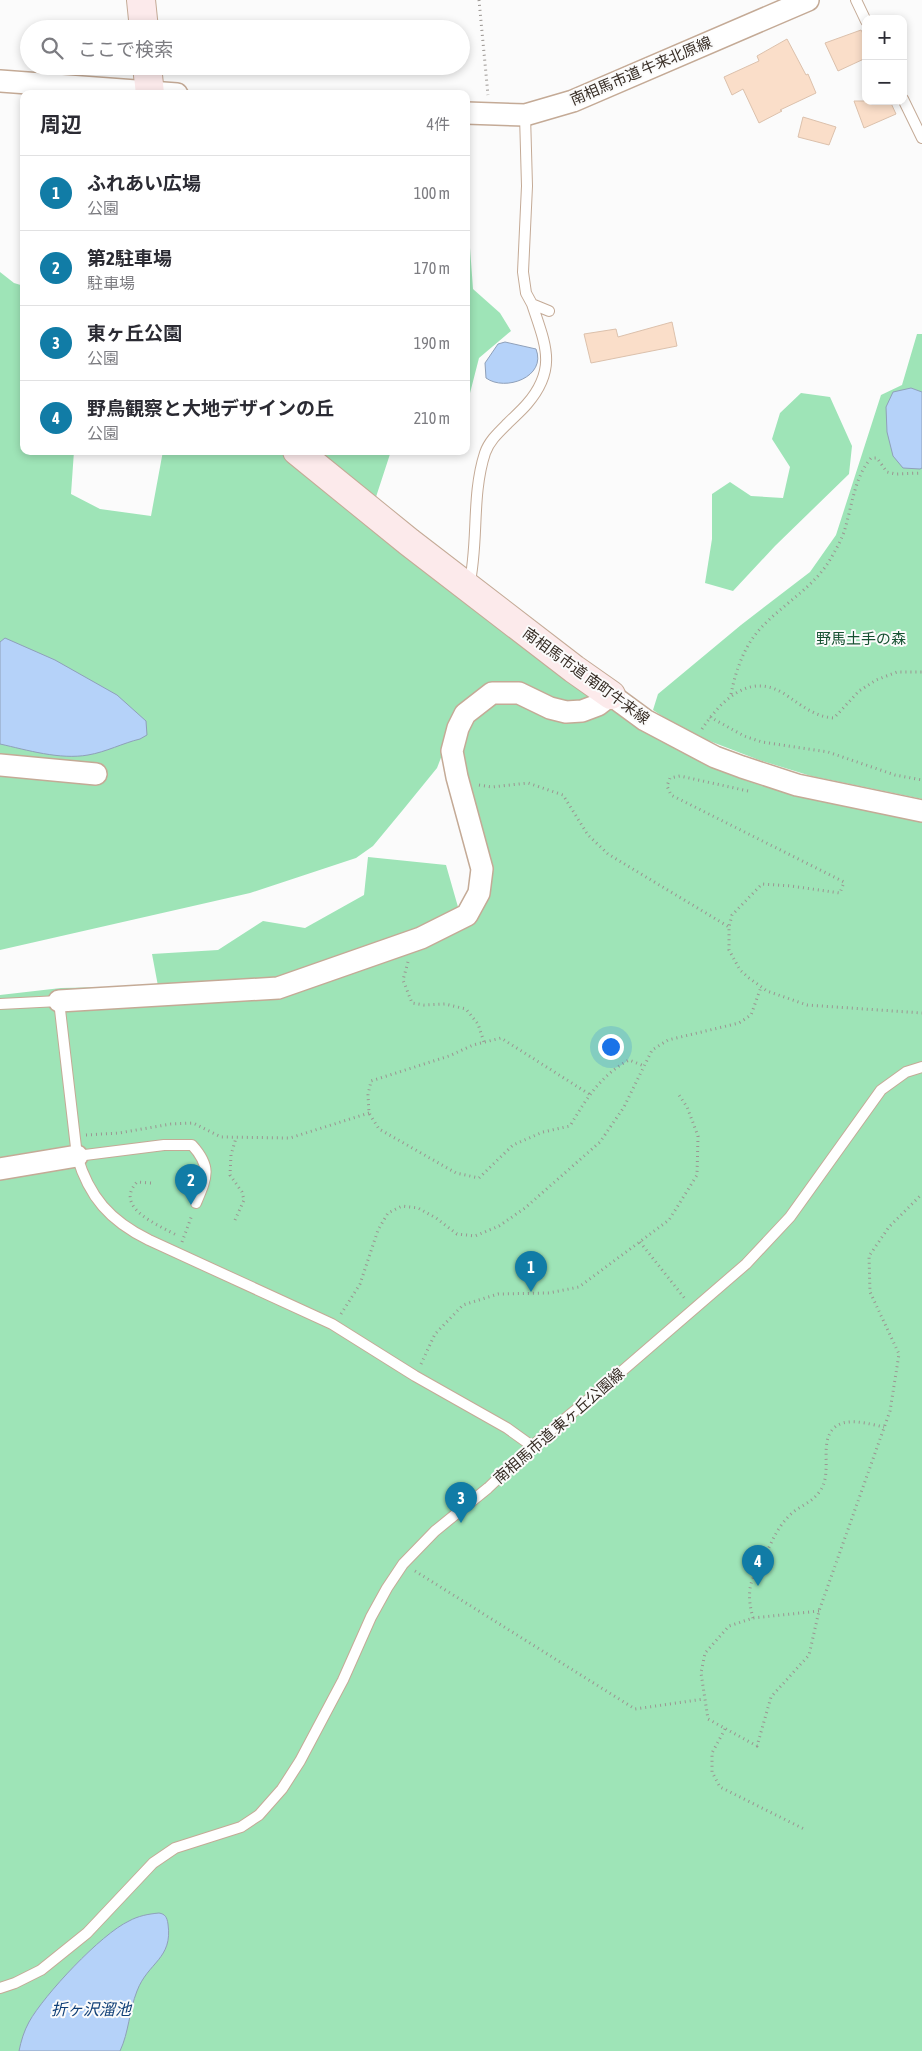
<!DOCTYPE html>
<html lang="ja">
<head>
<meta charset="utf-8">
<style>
  :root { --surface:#fff; --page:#f7f7f7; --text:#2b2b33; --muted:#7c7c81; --line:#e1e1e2; --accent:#117ca6 }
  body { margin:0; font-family:"Asap Condensed","Noto Sans JP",sans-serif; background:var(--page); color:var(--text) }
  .controls { position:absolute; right:15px; top:15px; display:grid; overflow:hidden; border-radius:10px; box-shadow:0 2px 8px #0003 }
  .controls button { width:45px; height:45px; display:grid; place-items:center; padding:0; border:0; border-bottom:1px solid var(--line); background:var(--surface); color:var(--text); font:25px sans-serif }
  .you { position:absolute; left:610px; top:1046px; width:18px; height:18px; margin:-12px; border:4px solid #fff; border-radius:50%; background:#1a73e8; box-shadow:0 0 0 8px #1a73e833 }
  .badge { display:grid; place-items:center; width:32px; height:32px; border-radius:50%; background:var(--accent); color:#fff; font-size:16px; font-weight:700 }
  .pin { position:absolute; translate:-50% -41px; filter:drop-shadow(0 1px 2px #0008) }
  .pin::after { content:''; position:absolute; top:26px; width:18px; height:15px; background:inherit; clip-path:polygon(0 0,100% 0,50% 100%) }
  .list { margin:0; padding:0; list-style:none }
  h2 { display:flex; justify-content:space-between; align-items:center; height:65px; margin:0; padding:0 20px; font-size:21px }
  h2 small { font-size:16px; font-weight:400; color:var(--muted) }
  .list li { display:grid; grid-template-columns:32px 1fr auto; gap:15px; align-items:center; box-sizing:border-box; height:75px; padding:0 20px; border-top:1px solid var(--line) }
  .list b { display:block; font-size:19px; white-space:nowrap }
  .list p { margin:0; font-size:16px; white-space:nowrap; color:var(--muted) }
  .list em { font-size:16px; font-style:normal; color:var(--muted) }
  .icon { flex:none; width:28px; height:28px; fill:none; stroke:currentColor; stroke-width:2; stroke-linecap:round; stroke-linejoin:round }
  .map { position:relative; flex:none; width:922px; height:2051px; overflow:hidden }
  .search { position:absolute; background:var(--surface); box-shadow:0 2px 8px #0003; left:20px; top:20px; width:450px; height:55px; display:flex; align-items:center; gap:12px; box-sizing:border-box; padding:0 18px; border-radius:28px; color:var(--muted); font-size:19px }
  .panel { position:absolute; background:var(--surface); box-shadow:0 2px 8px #0003; left:20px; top:90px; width:450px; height:365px; border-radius:10px }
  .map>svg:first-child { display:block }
</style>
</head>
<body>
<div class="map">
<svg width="922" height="2051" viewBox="0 0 922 2051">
  <rect width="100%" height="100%" fill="#fbfbfb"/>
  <path fill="#9ee4b7" d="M466,233L469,234L473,289L500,313L511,331L479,358L469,397L466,398Z
    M0,272L14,283L24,286V451H74L71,494L100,509L151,516L163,451H287L640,727C666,743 692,758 721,771C784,797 855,807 922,821V2051H0V995L61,988L158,986L152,954L218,950L263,921L305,928L364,895L368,857L446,865L458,907L461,905L469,889L472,868L444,750L437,768L402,811L373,846L356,858L250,893L0,950Z
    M917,334H922V799L811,776L759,760L686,732L653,710L658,694L741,625L810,572L836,535L881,395L902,385Z
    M801,393L830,397L852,446L849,474L775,546L733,591L705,583L712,539V494L730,482L751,496L783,498L790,467L772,439L780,413Z
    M318,451H391L375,500Z"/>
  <path fill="#b5d2f9" stroke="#8fa0b9" d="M505,342L536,349C547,377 505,392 486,378L485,363L498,344Z
    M911,388L922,392V468L920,469L903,468L893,456L887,432L886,407L893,392Z
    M5,638L55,660L117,695L146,721L147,735L140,739C123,743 106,752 88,755C60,760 27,750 0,744V642Z
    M159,1913C165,1914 167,1917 168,1924C173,1959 148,1962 137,1991C129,2011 129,2032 120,2051H19C21,2041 24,2031 29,2022C44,1995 101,1934 129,1921C138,1916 148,1914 159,1913Z"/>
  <path fill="#fadec9" stroke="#dcc1ac" d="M861,30L866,39V58L838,71L825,43Z
    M787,39L806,75L808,74L816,93L780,110L782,111L759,123L743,89L732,95L724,77L759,61L757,56Z
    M854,101H890L896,114L864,128Z
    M803,117L836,127L829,145L798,137Z
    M672,322L677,346L591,363L584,334L616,329L618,337Z"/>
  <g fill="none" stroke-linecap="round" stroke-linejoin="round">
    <g stroke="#c4aa96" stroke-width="12">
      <path id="lane" d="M856,0L866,21
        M903,99L922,138
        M525,115L527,186L523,272L526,293L532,304L549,311
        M469,586C479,543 471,496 485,453C489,441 499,432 508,423C514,417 521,411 527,404C558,368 545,344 532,304
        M0,1004L59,1001L77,1156C89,1197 110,1221 149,1240L332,1324L415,1376L507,1428L532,1446
        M77,1156L164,1145H192C212,1167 207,1177 196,1203
        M0,1988L15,1983L41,1970L87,1933L153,1863L175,1848L241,1827L259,1815L282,1789L300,1761L343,1680L371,1617L387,1588L403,1564L435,1531L488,1488L532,1446L607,1384L746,1264L790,1217L881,1090L906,1072L922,1067"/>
    </g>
    <g stroke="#c4aa96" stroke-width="24">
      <path id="street" d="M0,81L177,94
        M466,113L525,115L573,101L808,0
        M0,765L96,774
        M59,1001L278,988L421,938L467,915L479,893L482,869L457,777L452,751L458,728L465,714L492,693H519L550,708L566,712L582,711L598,705L611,695L645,720L715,757L742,767L797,785L922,811
        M0,1169L77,1156"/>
    </g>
    <g stroke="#c4aa96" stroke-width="30">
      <path id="secondary" d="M141,0L144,29
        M147,66L150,94
        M297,451L409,542L574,669L611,695"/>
    </g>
    <path stroke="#9a9591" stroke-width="3" stroke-dasharray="1 4" stroke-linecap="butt" d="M479,0L488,95
      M731,694C735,674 742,652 755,635C776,608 809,592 828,563C834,553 840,543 844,532C852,507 854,478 871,458H877L887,472L895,474L922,473
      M710,717L744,736L762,742L828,752L895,775L922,780
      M702,729C720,702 748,672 783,693C800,704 814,717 834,718L859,691L876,680L897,672H922
      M479,785L492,787L528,783L563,795L588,835L608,854L729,927
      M748,791L680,776L670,778L667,786L671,795L844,882L840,893L791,886L762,884L732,915L729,927V950L740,970L749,978L767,991L807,1005L922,1013
      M408,962L403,980L412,1003L424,1005L445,1004L466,1009L478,1024L484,1042
      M589,1094L501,1038L473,1045L449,1056L371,1081L368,1095L369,1113L379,1129L456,1173L479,1178L513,1145L543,1132L570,1126C586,1099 601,1075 629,1060L644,1066
      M86,1135L119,1133L171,1124L193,1123L221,1137L290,1138L369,1113
      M151,1183L137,1182C113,1208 159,1225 178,1236
      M235,1220L244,1200L242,1192L230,1175L231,1155L236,1138
      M182,1242L192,1215
      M640,1242L686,1300
      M341,1314L360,1284L378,1230L388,1213L402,1206L418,1208L436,1218L457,1234L475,1236L499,1226L525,1208L600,1142L624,1107L652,1050L668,1040L739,1023L751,1015L761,987
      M421,1364L435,1334L463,1305L498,1294L549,1293L579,1287L669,1220L697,1175L698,1136L687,1107L679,1095
      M415,1571L635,1709L704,1699
      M819,1611L753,1618L729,1626L705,1653L701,1673L708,1719L757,1746L771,1697L809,1655L819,1611L890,1411L899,1354L870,1292L869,1256L889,1227L922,1194
      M753,1618C750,1607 748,1595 751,1584C753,1576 759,1568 763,1560C772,1542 776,1529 790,1515C799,1506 812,1503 820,1491C833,1473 819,1444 833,1429C845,1416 869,1424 884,1427
      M725,1729L712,1753V1772L720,1787L804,1829"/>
    <use href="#lane" stroke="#fff" stroke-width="10"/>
    <use href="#street" stroke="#fff" stroke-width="21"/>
    <use href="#secondary" stroke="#fceaeb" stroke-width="28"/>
  </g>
  <g text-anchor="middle" stroke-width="4" stroke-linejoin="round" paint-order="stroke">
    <g font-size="15" fill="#372d25" stroke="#fbfbfb">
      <text transform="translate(641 71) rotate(-23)" y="5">南相馬市道 牛来北原線</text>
      <text transform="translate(586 676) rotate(36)" y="5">南相馬市道 南町牛来線</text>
      <text transform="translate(559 1426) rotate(-41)" y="5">南相馬市道 東ヶ丘公園線</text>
    </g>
    <g font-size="15" fill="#165131" stroke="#fbfbfb">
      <text x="861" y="644">野馬土手の森</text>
    </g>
    <g font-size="16" font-style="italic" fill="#114078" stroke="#fbfbfb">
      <text x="91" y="2015">折ヶ沢溜池</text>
    </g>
  </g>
</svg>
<div class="controls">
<button>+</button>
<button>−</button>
</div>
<div class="you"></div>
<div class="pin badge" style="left:531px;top:1292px">1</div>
<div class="pin badge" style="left:191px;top:1205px">2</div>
<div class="pin badge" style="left:461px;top:1523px">3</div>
<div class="pin badge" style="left:758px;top:1586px">4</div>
<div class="search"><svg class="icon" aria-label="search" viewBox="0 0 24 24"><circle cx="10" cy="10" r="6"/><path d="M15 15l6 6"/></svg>ここで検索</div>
<section class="panel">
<h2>周辺<small>4件</small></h2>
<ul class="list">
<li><span class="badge">1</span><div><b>ふれあい広場</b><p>公園</p></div><em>100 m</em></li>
<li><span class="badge">2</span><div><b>第2駐車場</b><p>駐車場</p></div><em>170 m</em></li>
<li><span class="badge">3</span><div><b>東ヶ丘公園</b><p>公園</p></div><em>190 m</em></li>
<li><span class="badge">4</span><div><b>野鳥観察と大地デザインの丘</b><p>公園</p></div><em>210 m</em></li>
</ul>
</section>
</div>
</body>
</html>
